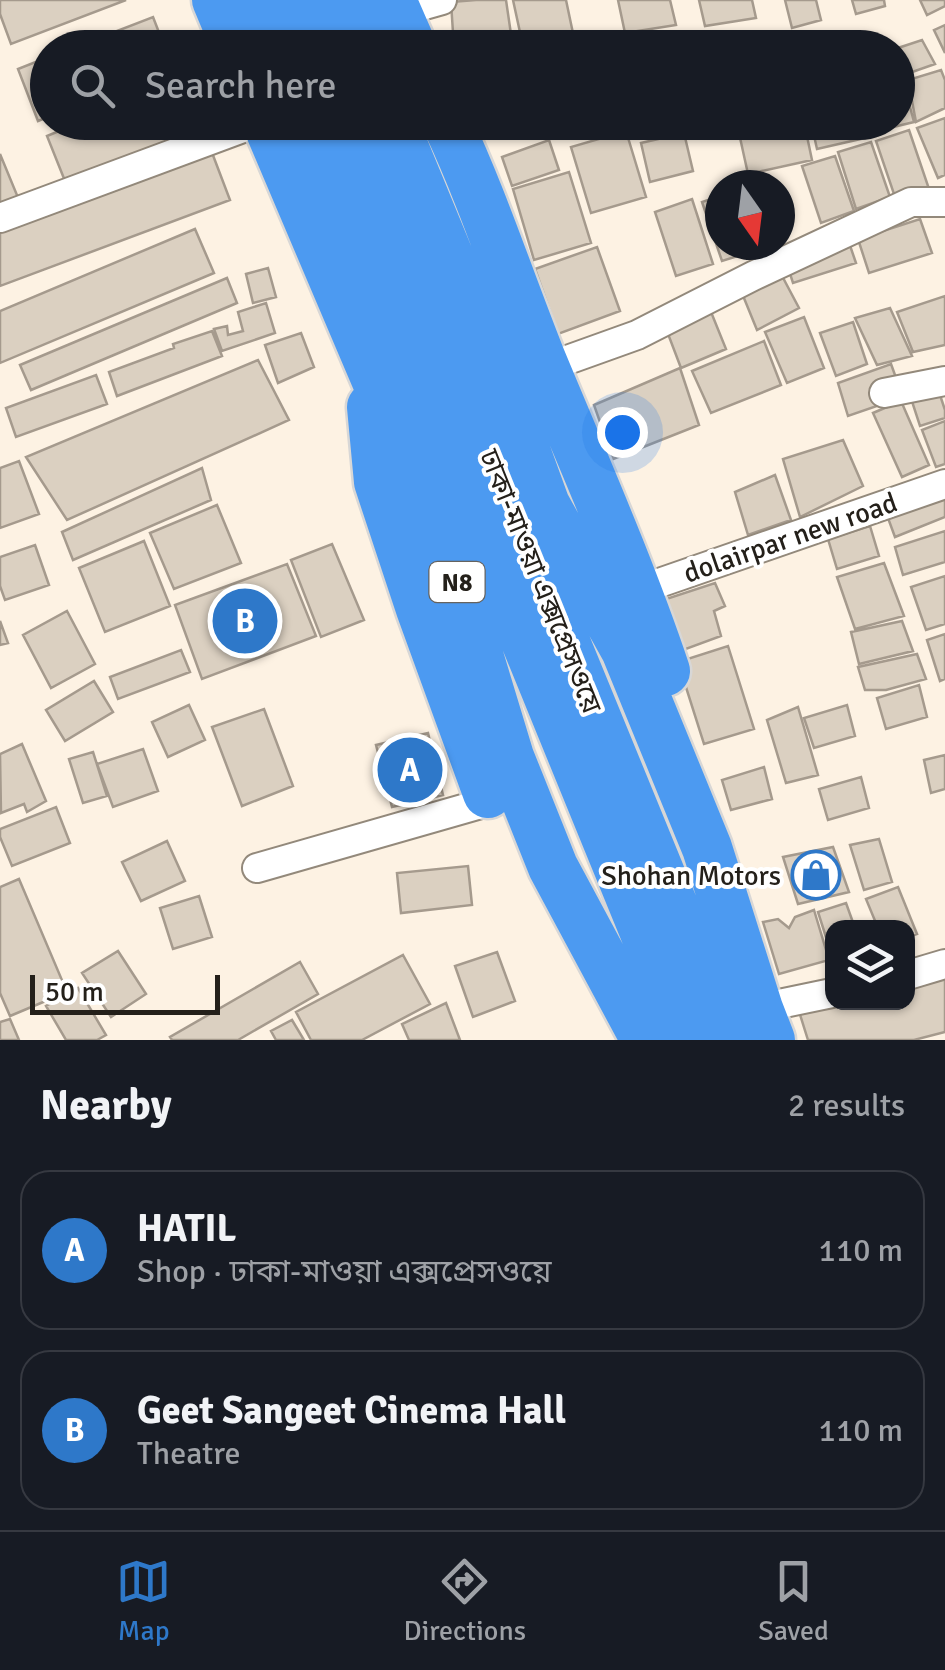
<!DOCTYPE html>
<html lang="en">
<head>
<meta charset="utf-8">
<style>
  :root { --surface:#171b24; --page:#20242c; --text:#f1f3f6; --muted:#9ea1a6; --line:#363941; --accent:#2e78c9 }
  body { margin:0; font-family:Signika,"Noto Sans Bengali",sans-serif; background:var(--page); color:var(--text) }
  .controls { position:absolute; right:30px; bottom:30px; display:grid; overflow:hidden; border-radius:20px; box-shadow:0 2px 8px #0004 }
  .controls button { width:90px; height:90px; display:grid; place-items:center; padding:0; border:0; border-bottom:2px solid var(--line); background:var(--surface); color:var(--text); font:50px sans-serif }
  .compass { position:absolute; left:705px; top:170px; width:90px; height:90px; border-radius:50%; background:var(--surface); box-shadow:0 2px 8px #0004; rotate:166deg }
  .scale { position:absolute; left:30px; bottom:25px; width:190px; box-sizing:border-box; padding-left:10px; border:5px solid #24201a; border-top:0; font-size:28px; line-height:35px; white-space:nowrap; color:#24201a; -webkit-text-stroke:8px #fff; paint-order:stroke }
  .you { position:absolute; left:622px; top:432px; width:35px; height:35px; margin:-25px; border:8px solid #fff; border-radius:50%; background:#1a73e8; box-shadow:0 0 0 15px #1a73e833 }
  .badge { display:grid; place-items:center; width:65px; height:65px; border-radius:50%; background:var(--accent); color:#fff; font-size:32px; font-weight:700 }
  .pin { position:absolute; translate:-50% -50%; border:5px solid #fff; box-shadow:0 2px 10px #0006 }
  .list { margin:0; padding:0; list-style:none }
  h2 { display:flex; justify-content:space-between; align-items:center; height:130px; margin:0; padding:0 40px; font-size:42px }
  h2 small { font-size:32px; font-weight:400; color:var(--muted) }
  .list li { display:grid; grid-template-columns:65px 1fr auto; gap:30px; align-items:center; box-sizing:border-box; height:160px; margin:0 20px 20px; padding:0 20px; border:2px solid var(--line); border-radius:30px }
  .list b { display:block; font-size:38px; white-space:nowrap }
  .list p { margin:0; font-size:32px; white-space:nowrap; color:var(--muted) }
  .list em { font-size:32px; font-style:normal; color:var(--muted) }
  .icon { flex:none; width:55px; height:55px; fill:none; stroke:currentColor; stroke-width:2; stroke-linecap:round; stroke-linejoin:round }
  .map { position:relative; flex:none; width:945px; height:1040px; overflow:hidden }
  .search { position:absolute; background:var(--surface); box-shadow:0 2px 8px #0004; left:30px; right:30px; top:30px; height:110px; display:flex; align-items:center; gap:25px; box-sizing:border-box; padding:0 35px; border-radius:55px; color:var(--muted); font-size:38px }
  .sheet { height:490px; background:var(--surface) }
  nav { display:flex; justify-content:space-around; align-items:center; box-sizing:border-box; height:140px; border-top:2px solid var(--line); background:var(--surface); font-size:28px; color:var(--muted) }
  nav a { display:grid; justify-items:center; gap:5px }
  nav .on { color:var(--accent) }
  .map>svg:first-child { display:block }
</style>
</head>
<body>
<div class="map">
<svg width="945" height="1040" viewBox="0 0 945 1040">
  <rect width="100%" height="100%" fill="#fdf2e3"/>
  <path fill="#dbd0c1" stroke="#a59a8d" stroke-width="2.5" d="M0,0H126L11,44L0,14Z
    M476,0H506L513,48H454L451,2Z
    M513,0H566L574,38L523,46Z
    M618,0H670L676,25L625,33Z
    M699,0H752L756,18L705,26Z
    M785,0H816L821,20L792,28Z
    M852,0H884L885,6L856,14Z
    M920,0H945V6L927,15Z
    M153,17L165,48H73Z
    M945,25V53L934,30Z
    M922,40L935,64L898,77V48Z
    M48,57V117L38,121L18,69Z
    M941,70L945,80V108L916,122L908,80Z
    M904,84L914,122L885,129L883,122H898V85Z
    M945,118V175L938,178L917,128Z
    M81,122H197L201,130L67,186L47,136Z
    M487,122H525L490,133Z
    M744,122H804L812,160L748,174L737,124Z
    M811,122H875L878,135L817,149Z
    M909,130L928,186L895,197L876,141Z
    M626,131L646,197L591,213L571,147Z
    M684,133L693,171L650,182L641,143Z
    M549,140L559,170L512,186L502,157Z
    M871,142L890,197L856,209L838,152Z
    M211,150L230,200L0,286V230Z
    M0,154L19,200L0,208Z
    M835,156L854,211L821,223L802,166Z
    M569,172L591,243L534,260L513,189Z
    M720,196V245H759L760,249L722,261L702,202Z
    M692,199L713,264L676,276L655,212Z
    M920,219L932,253L869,273L858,239Z
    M844,228L856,263L793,283L782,249Z
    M195,229L214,273L0,363V311Z
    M597,247L620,311L558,334L535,269Z
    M772,257L799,308L757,330L735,276Z
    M268,268L276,297L253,303L246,274Z
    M227,278L237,303L31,390L20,365Z
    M945,296V345L913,352L897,312Z
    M266,303L275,333L222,351L214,329L227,326L228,335L243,331L238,312Z
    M709,307L726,349L681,368L665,326Z
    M890,308L912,356L877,365L855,318Z
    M804,317L824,368L787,383L765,332Z
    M853,322L867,364L836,376L820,333Z
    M212,331L222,356L117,396L109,372L174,348L173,344Z
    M301,333L314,367L278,383L265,345Z
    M764,341L781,385L711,413L692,371Z
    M258,360L289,420L67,520L26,457Z
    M891,364L903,397L848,416L838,383Z
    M680,368L699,425L613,459L594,405Z
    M933,374L945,410V418L920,426L906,383Z
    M96,375L107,404L16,437L6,408Z
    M901,401L929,465L902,477L873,413Z
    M945,421V464L936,467L922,430Z
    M843,440L863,486L800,517L783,459Z
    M19,461L39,514L0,528V468Z
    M202,468L211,500L73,560L62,532Z
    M775,475L791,520L748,535L735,492Z
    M945,475V517L895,537L881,499Z
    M217,505L241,563L174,589L150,533Z
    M870,526L879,556L837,569L828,539Z
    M945,531V562L903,575L895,547Z
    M144,541L170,606L105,632L79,568Z
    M332,544L364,620L321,637L291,560Z
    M35,545L49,585L5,600L0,586V557Z
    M884,563L904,616L855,629L837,577Z
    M287,564L316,636L202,679L175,605Z
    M945,576V624L926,630L911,587Z
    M715,583L725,606L714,611L721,636L675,653L657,602Z
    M67,611L95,664L51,688L23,635Z
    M0,621L8,643L0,645Z
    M902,621L913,651L859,664L851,632Z
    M945,634V679L940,681L927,640Z
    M728,646L754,729L704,744L678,662Z
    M181,650L190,672L118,699L110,677Z
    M917,654L926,679L886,690H865L858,667Z
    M94,681L113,712L65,741L46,710Z
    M919,685L927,717L886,729L877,698Z
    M189,705L205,740L168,757L152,722Z
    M847,705L855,736L814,748L804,718Z
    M798,707L818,775L786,783L767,720Z
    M264,709L293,786L242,806L212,727Z
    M428,733L443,795L392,807L376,745Z
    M22,744L46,801L27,812L24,804L1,813L0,754Z
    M143,749L158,791L113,807L97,764Z
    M93,752L107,796L83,803L69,759Z
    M945,755V789L931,793L924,760Z
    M764,767L772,799L731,810L722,780Z
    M861,777L869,808L828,820L819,789Z
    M56,807L70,843L12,866L0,837V829Z
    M879,839L892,882L864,890L850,845Z
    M167,841L185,881L141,901L122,862Z
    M833,847L849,892L798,904L783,857Z
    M468,866L472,905L401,913L397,873Z
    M19,879L67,992L10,1016L0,993V887Z
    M898,887L917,934L908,937V928H878L866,899Z
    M199,896L212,937L173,949L160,908Z
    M846,903L855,928H832V956L818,912Z
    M814,910L829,960L779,974L763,922L778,919L789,928L795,917Z
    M118,951L146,994L111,1017L82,973Z
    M497,952L515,1001L473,1017L455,966Z
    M403,955L430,1004L362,1040H311L296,1012Z
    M300,962L318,994L238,1040H172L170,1037Z
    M945,974V1032L914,1040H808L797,1005L908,1002V982Z
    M78,988L106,1035L97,1040H66L46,1006Z
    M446,1003L460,1040H409L402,1024Z
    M10,1019L19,1040H0V1022Z
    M292,1020L304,1040H276L271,1031Z"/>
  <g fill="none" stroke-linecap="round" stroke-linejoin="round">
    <g stroke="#93897b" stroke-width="32">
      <path id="street" d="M396,13L442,0
        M0,218L259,122
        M545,368L637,335L753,276L911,202H945
        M884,393L945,381
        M636,591L945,484
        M257,868L491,801
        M908,975L945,964
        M784,1003L832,993"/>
    </g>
    <g stroke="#d8d7d6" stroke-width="55">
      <path id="highway" d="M217,0L237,48
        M265,0L283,48
        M302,0L321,48
        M343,0L362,48
        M391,0L412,48
        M267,122L440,529L509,757L553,867L646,1040
        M314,122L689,1040
        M352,122L728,1040
        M393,122L501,384L545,505L626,650L707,848L758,1009L770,1040
        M447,122C483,199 509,279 540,357C583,461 629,564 665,671
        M372,407L379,482L421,609L488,793"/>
    </g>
    <use href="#street" stroke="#fff" stroke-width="28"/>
    <use href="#highway" stroke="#4c9af1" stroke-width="50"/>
  </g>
  <defs>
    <g id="shop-ring" transform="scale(2.5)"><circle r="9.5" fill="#fff" stroke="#2e78c9" stroke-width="1.5"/><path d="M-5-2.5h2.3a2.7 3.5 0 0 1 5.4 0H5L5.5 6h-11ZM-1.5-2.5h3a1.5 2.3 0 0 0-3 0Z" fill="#2e78c9"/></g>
  </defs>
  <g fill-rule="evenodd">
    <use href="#shop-ring" x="816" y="875"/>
  </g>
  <g text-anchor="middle" stroke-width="8" stroke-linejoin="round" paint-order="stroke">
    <rect fill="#fff" stroke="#66635f" stroke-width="2.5" x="429.5" y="562" width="55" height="40" rx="8"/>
    <g font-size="25" font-weight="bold" fill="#24201a">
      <text x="457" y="591">N8</text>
    </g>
    <g font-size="28" fill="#24201a" stroke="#fff">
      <text transform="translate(790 537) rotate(-19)" y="10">dolairpar new road</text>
      <text transform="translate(541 581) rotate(68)" y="10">ঢাকা-মাওয়া এক্সপ্রেসওয়ে</text>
    </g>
    <g font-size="28" fill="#24201a" stroke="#fff" text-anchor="end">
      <text x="781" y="885">Shohan Motors</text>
    </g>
  </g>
</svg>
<div class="controls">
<button><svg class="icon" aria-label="layers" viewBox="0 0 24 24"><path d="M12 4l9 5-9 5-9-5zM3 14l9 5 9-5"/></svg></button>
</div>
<svg class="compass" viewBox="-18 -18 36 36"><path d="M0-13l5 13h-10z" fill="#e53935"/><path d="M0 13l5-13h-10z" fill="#9ea1a6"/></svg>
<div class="scale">50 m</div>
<div class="you"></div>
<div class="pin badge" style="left:410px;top:770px">A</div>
<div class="pin badge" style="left:245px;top:621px">B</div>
<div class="search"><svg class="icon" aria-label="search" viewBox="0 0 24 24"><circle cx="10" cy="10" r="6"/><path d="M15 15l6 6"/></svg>Search here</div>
</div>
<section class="sheet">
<h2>Nearby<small>2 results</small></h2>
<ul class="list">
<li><span class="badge">A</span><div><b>HATIL</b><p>Shop · ঢাকা-মাওয়া এক্সপ্রেসওয়ে</p></div><em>110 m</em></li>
<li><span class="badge">B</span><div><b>Geet Sangeet Cinema Hall</b><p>Theatre</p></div><em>110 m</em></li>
</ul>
</section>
<nav>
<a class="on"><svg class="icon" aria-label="map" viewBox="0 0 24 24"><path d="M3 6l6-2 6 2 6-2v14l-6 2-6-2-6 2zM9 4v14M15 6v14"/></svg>Map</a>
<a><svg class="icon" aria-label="directions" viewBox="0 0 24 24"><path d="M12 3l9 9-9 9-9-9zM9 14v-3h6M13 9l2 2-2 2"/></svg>Directions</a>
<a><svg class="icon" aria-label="saved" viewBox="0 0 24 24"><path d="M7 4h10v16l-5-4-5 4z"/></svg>Saved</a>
</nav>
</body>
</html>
